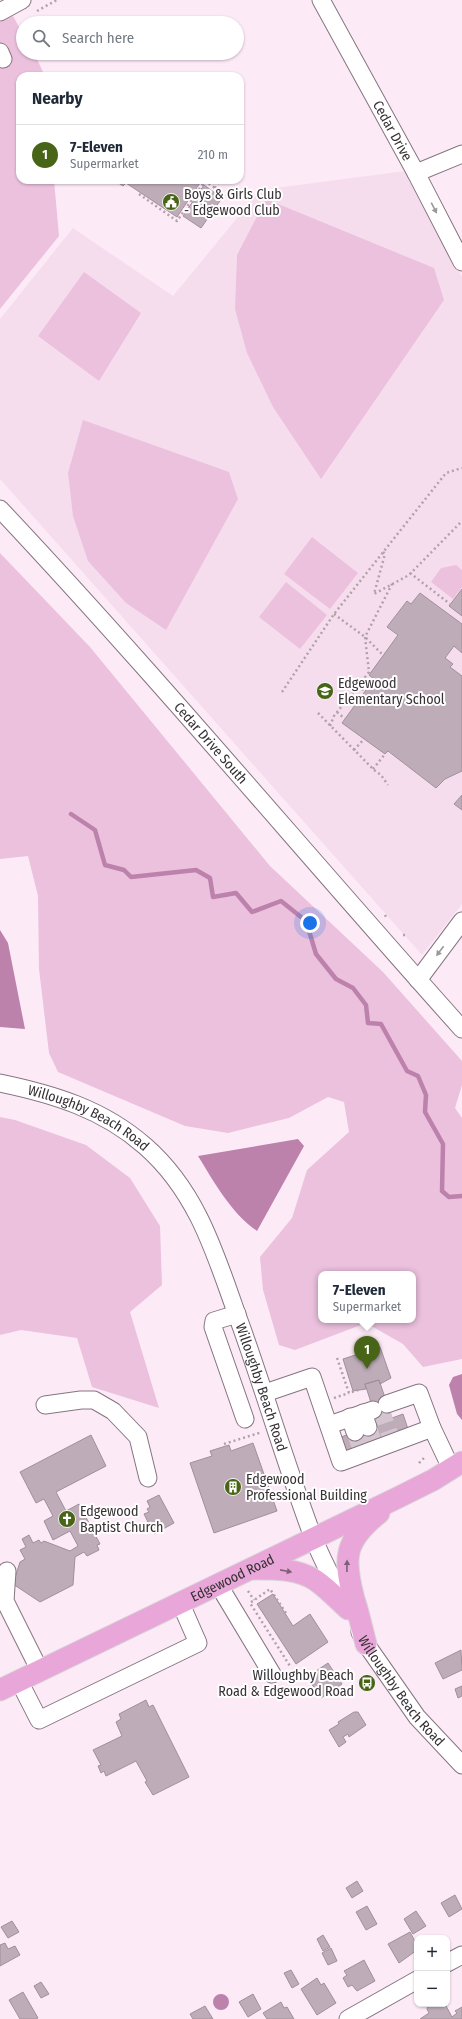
<!DOCTYPE html>
<html lang="en">
<head>
<meta charset="utf-8">
<style>
  :root { --surface:#fff; --page:#f2f2f3; --text:#1f2937; --muted:#747a83; --line:#e0e1e3; --accent:#486416 }
  body { margin:0; font-family:"Fira Sans Condensed",sans-serif; background:var(--page); color:var(--text) }
  .controls { position:absolute; right:12px; bottom:12px; display:grid; overflow:hidden; border-radius:8px; box-shadow:0 1px 3px #0004 }
  .controls button { width:36px; height:36px; display:grid; place-items:center; padding:0; border:0; border-bottom:1px solid var(--line); background:var(--surface); color:var(--text); font:20px sans-serif }
  .you { position:absolute; left:310px; top:923px; width:14px; height:14px; margin:-10px; border:3px solid #fff; border-radius:50%; background:#1a73e8; box-shadow:0 0 0 6px #1a73e833 }
  .badge { display:grid; place-items:center; width:26px; height:26px; border-radius:50%; background:var(--accent); color:#fff; font-size:13px; font-weight:700 }
  .pin { position:absolute; translate:-50% -33px; filter:drop-shadow(0 1px 2px #0008) }
  .pin::after { content:''; position:absolute; top:21px; width:14px; height:12px; background:inherit; clip-path:polygon(0 0,100% 0,50% 100%) }
  .popup { position:absolute; left:318px; top:1271px; width:98px; height:52px; box-sizing:border-box; display:grid; place-content:center; border-radius:8px; background:var(--surface); filter:drop-shadow(0 1px 3px #0005); font-size:13px; white-space:nowrap; color:var(--muted) }
  .popup b { font-size:15px; color:var(--text) }
  .popup::after { content:''; position:absolute; left:50%; top:100%; margin-left:-8px; border:8px solid transparent; border-top-color:var(--surface) }
  .list { margin:0; padding:0; list-style:none }
  h2 { display:flex; justify-content:space-between; align-items:center; height:52px; margin:0; padding:0 16px; font-size:17px }
  h2 small { font-size:13px; font-weight:400; color:var(--muted) }
  .list li { display:grid; grid-template-columns:26px 1fr auto; gap:12px; align-items:center; box-sizing:border-box; height:60px; padding:0 16px; border-top:1px solid var(--line) }
  .list b { display:block; font-size:15px; white-space:nowrap }
  .list p { margin:0; font-size:13px; white-space:nowrap; color:var(--muted) }
  .list em { font-size:13px; font-style:normal; color:var(--muted) }
  .icon { flex:none; width:22px; height:22px; fill:none; stroke:currentColor; stroke-width:2; stroke-linecap:round; stroke-linejoin:round }
  .map { position:relative; flex:none; width:462px; height:2019px; overflow:hidden }
  .search { position:absolute; background:var(--surface); box-shadow:0 1px 3px #0004; left:16px; top:16px; width:228px; height:44px; display:flex; align-items:center; gap:10px; box-sizing:border-box; padding:0 14px; border-radius:22px; color:var(--muted); font-size:15px }
  .panel { position:absolute; background:var(--surface); box-shadow:0 1px 3px #0004; left:16px; top:72px; width:228px; height:112px; border-radius:12px }
  .map>svg:first-child { display:block }
</style>
</head>
<body>
<div class="map">
<svg width="462" height="2019" viewBox="0 0 462 2019">
  <rect width="100%" height="100%" fill="#fdeaf7"/>
  <path fill="#f6ddee" d="M405,171L462,277V904L422,955L0,479V319L73,228L173,296L260,190Z"/>
  <path fill="#ebc1de" fill-rule="evenodd" d="M13,16L23,34V53H34L45,76H20V180H54L59,236L0,309V22Z
    M266,199L434,268L444,300L321,479L273,407L247,353L235,309L237,255Z
    M84,272L141,313L99,381L38,336Z
    M83,420L229,472L238,499L166,630L126,603L88,561L73,516L68,473Z
    M312,537L358,573L330,609L284,574Z
    M0,553L90,647L270,866L383,972L462,1061V1085L455,1108L462,1118V1359L423,1367L403,1344L366,1323L295,1350L279,1345L263,1290L260,1257L292,1218L307,1170L349,1132L344,1102L328,1097L289,1118L228,1133L185,1126L58,1072L49,1053L39,969L38,896L28,856L0,859ZM321,1274H413V1320H321Z
    M456,565L462,570V587L453,599L431,582L441,568Z
    M286,582L327,615L300,649L259,617Z
    M0,1117L15,1120L86,1145L130,1178L160,1226L162,1285L130,1312L159,1408L92,1387L77,1338L21,1330L0,1335Z"/>
  <path fill="#bc82ac" d="M0,930L8,943L25,1029L0,1027Z
    M298,1139L304,1146L257,1231C231,1213 214,1182 198,1156Z
    M462,1374V1420L457,1414L449,1385L453,1377Z
    M213 2002a8 8 0 1 1 16 0a8 8 0 1 1-16 0Z"/>
  <g fill="none" stroke-linecap="round" stroke-linejoin="round">
    <path stroke="#bc82ac" stroke-width="4.5" d="M71,814L95,830L105,865L124,870L131,877L196,870L210,878L213,897L236,893L252,912L281,901L306,921L316,954L336,979L353,988L366,1005L368,1023L381,1024L407,1071L418,1076L426,1095L425,1112L443,1144L442,1191L449,1197L462,1196"/>
  </g>
  <path fill="#beadb9" stroke="#a0909b" d="M114,180H202L177,217L126,183L123,186Z
    M204,185L222,198L201,228L183,216Z
    M462,589V616L449,606Z
    M420,593L462,624V653L454,646L445,658L453,664L450,667L462,676V771L445,779L436,788L388,751L385,754L342,723L374,679L369,675L398,635L387,627L407,601L411,604Z
    M462,795V810L454,804Z
    M380,1347L391,1378L380,1384L379,1380L365,1384L366,1389L353,1391L343,1359Z
    M379,1380L392,1418L403,1414L408,1429L346,1451L341,1437L378,1424L365,1384Z
    M91,1435L106,1466L56,1492L66,1511L79,1504L100,1544L97,1545L99,1550L87,1556L84,1552L75,1557L73,1585L40,1602L13,1584L20,1562L25,1559L20,1550L26,1547L22,1539L29,1535L33,1543L39,1540L41,1543L44,1541L70,1551L78,1546L70,1531L53,1540L44,1521L53,1516L44,1499L36,1503L20,1472Z
    M253,1443L277,1511L214,1533L190,1463L212,1456L210,1451L229,1445L231,1451Z
    M159,1495L174,1523L154,1534L144,1514L149,1512L147,1509L150,1507L147,1501Z
    M273,1594L293,1626L310,1614L328,1642L296,1664L257,1604Z
    M461,1650L462,1670L443,1679L435,1663Z
    M328,1663L342,1684L321,1698L307,1677Z
    M462,1686V1696L458,1698L455,1689Z
    M146,1700L149,1707L153,1705L189,1777L153,1795L145,1782L147,1781L136,1761L106,1776L104,1771L101,1773L98,1766L101,1765L93,1750L122,1736L116,1722L121,1719L119,1714Z
    M354,1712H358L366,1725L349,1737L348,1734L343,1737L346,1742L339,1747L329,1730L339,1724L338,1722Z
    M357,1881L363,1891L352,1898L346,1888Z
    M455,1895L462,1909L449,1917L441,1903Z
    M367,1906L377,1924L366,1930L356,1912Z
    M416,1911L426,1926L413,1934L404,1919Z
    M12,1921L19,1932L8,1938L1,1927Z
    M410,1932L417,1945V1950L399,1963L388,1944Z
    M323,1935L330,1947L323,1951L317,1939Z
    M5,1943L8,1949L15,1946L20,1955L0,1966V1945Z
    M331,1948L337,1961L328,1965L322,1953Z
    M364,1960L375,1981L357,1991L352,1985L348,1987L343,1978L347,1975L344,1971Z
    M291,1970L299,1984L292,1988L284,1973Z
    M317,1978L321,1985L324,1983L336,2003L317,2015L301,1989Z
    M41,1982L49,1994L41,1998L34,1986Z
    M23,1992L38,2018L36,2019H20L9,2000Z
    M253,1994L261,2009L248,2017L239,2002Z
    M281,2002L284,2008L287,2007L294,2019H267L263,2013Z
    M428,2004H445L452,2017L457,2013L455,2011L462,2007V2019H420L429,2013L427,2009Z
    M205,2006L213,2019H193L190,2014Z"/>
  <g fill="none" stroke-linecap="round" stroke-linejoin="round">
    <path stroke="#d5c5d0" stroke-width="17" stroke-dasharray="17 8" stroke-linecap="butt" d="M380,1407L390,1435
      M368,1427L373,1441
      M355,1432L360,1446"/>
    <g stroke="#857580" stroke-width="19">
      <g id="minor">
        <path id="s1" d="M321,0L416,173L462,262"/>
        <path d="M0,12L22,0"/>
        <path d="M0,52L3,59"/>
        <path d="M416,173L462,154"/>
        <path id="s2" d="M0,509C159,678 307,856 462,1029"/>
        <path d="M418,980L462,921"/>
        <path id="s3" d="M0,1083C53,1094 103,1109 145,1146C200,1194 217,1260 241,1326C266,1396 287,1468 313,1537C322,1560 334,1582 345,1603"/>
        <path d="M237,1314L214,1321L213,1327L245,1419"/>
        <path d="M265,1393L312,1377L341,1462L432,1428L451,1468"/>
        <path d="M387,1404L419,1393L432,1428"/>
        <path d="M45,1405L81,1400H94L113,1411L138,1437L148,1478"/>
        <path d="M363,1413L368,1427"/>
        <path d="M350,1417L355,1432"/>
        <path d="M329,1425L373,1410"/>
        <path d="M7,1571L5,1601L40,1671"/>
        <path d="M218,1584L272,1674"/>
        <path id="s4" d="M360,1632L366,1644L417,1717L462,1765"/>
        <path d="M19,1681L39,1720L198,1643L180,1602"/>
        <path d="M447,1963L462,1955"/>
        <path d="M348,2019L417,1980"/>
      </g>
    </g>
    <g stroke="#d7d6d7" stroke-width="23">
      <g id="major">
        <path d="M253,1569C273,1569 297,1568 315,1580C327,1588 338,1600 348,1609"/>
        <path d="M366,1644C362,1629 359,1614 354,1599C343,1558 344,1541 379,1513"/>
        <path id="s5" d="M0,1690L397,1498L433,1480L462,1462"/>
      </g>
    </g>
    <path stroke="#b0a2ab" stroke-width="2.5" stroke-dasharray="2 3" stroke-linecap="butt" d="M37,11L57,0
      M240,150L242,148
      M215,188L220,180
      M139,194L177,221L205,181L222,193
      M383,552L385,554L374,594L409,575L462,521
      M410,573L450,604
      M334,614L365,637L383,655
      M358,686L365,691
      M282,692L334,614L446,473L462,468
      M348,699L356,705
      M337,712L345,719
      M318,713L374,770L381,775L388,785
      M330,726L334,716L369,672L365,637L392,584
      M354,750L364,739
      M373,769L385,754
      M385,915L386,917
      M403,935H406
      M337,1358L349,1393L358,1390
      M334,1398L349,1393
      M224,1444L262,1432
      M419,1463L426,1456
      M248,1591L254,1600
      M286,1613L270,1589L250,1603L290,1666"/>
    <use href="#minor" stroke="#fff" stroke-width="17"/>
    <use href="#major" stroke="#e8a7d8" stroke-width="21"/>
  </g>
  <defs><path id="oneway-solid" d="M-6-.8H1V-3.2L6.5 0L1 3.2V.8H-6Z"/></defs>
  <g fill="#9b989a">
    <use href="#oneway-solid" transform="translate(434 208) rotate(63)"/>
    <use href="#oneway-solid" transform="translate(440 951) rotate(127)"/>
  </g>
  <g fill="#7e6076">
    <use href="#oneway-solid" transform="translate(347 1566) rotate(-89)"/>
    <use href="#oneway-solid" transform="translate(286 1571) rotate(11)"/>
  </g>
  <defs>
    <g id="civic-disc" transform="scale(0.9)"><circle r="9.5" fill="#486416" stroke="#fefefe"/><path d="M-.6-6.5H3V-4.5H.6V-3L4-1V1h2V6H-6V1h2V-1L-.6-3ZM-1.2 2.5V6h2.4V2.5Z" fill="#fff"/></g>
    <g id="school-disc" transform="scale(0.9)"><circle r="9.5" fill="#486416" stroke="#fefefe"/><path d="M0-5L7-2L0 1L-7-2ZM-4 1L0 2.5L4 1V4Q0 6-4 4Z" fill="#fff"/></g>
    <g id="building-disc" transform="scale(0.9)"><circle r="9.5" fill="#486416" stroke="#fefefe"/><path d="M-4-6H4V6H1V3H-1V6H-4ZM-2.5-4.3h1.7v1.8h-1.7ZM.8-4.3h1.7v1.8H.8ZM-2.5-1h1.7V.8h-1.7ZM.8-1h1.7V.8H.8Z" fill="#fff"/></g>
    <g id="church-disc" transform="scale(0.9)"><circle r="9.5" fill="#486416" stroke="#fefefe"/><path d="M-1.2-6h2.4v3.5h3.3v2.4h-3.3V6h-2.4V-.1h-3.3v-2.4h3.3Z" fill="#fff"/></g>
    <g id="bus-disc" transform="scale(0.9)"><circle r="9.5" fill="#486416" stroke="#fefefe"/><path d="M-5-6H5V4H4V6H2V4H-2V6H-4V4H-5ZM-3.5-4V0h7V-4ZM-3.5 1.2v1.5H-2V1.2ZM2 1.2v1.5H3.5V1.2Z" fill="#fff"/></g>
  </defs>
  <g fill-rule="evenodd">
    <use href="#civic-disc" x="171" y="202"/>
    <use href="#school-disc" x="325" y="691"/>
    <use href="#building-disc" x="233" y="1487"/>
    <use href="#church-disc" x="67" y="1519"/>
    <use href="#bus-disc" x="367" y="1683"/>
  </g>
  <g text-anchor="middle" stroke-width="4" stroke-linejoin="round" paint-order="stroke">
    <g font-size="14" fill="#373135" stroke="#fefefe">
      <text dy="5" stroke="none"><textPath href="#s1" startOffset="149">Cedar Drive</textPath></text>
      <text dy="5" stroke="none"><textPath href="#s2" startOffset="315">Cedar Drive South</textPath></text>
      <text dy="5" stroke="none"><textPath href="#s3" startOffset="96">Willoughby Beach Road</textPath></text>
      <text dy="5" stroke="none"><textPath href="#s3" startOffset="431">Willoughby Beach Road</textPath></text>
      <text dy="5" stroke="none"><textPath href="#s5" startOffset="258">Edgewood Road</textPath></text>
      <text dy="5" stroke="none"><textPath href="#s4" startOffset="72">Willoughby Beach Road</textPath></text>
    </g>
    <g font-size="14" fill="#373135" stroke="#fefefe" text-anchor="start">
      <text x="184" y="199">Boys &amp; Girls Club<tspan x="184" dy="16">- Edgewood Club</tspan></text>
      <text x="338" y="688">Edgewood<tspan x="338" dy="16">Elementary School</tspan></text>
      <text x="246" y="1484">Edgewood<tspan x="246" dy="16">Professional Building</tspan></text>
      <text x="80" y="1516">Edgewood<tspan x="80" dy="16">Baptist Church</tspan></text>
      <text x="354" y="1680" text-anchor="end">Willoughby Beach<tspan x="354" dy="16">Road &amp; Edgewood Road</tspan></text>
    </g>
  </g>
</svg>
<div class="controls">
<button>+</button>
<button>−</button>
</div>
<div class="you"></div>
<div class="pin badge" style="left:367px;top:1369px">1</div>
<div class="popup"><b>7-Eleven</b>Supermarket</div>
<div class="search"><svg class="icon" aria-label="search" viewBox="0 0 24 24"><circle cx="10" cy="10" r="6"/><path d="M15 15l6 6"/></svg>Search here</div>
<section class="panel">
<h2>Nearby<small></small></h2>
<ul class="list">
<li><span class="badge">1</span><div><b>7-Eleven</b><p>Supermarket</p></div><em>210 m</em></li>
</ul>
</section>
</div>
</body>
</html>
